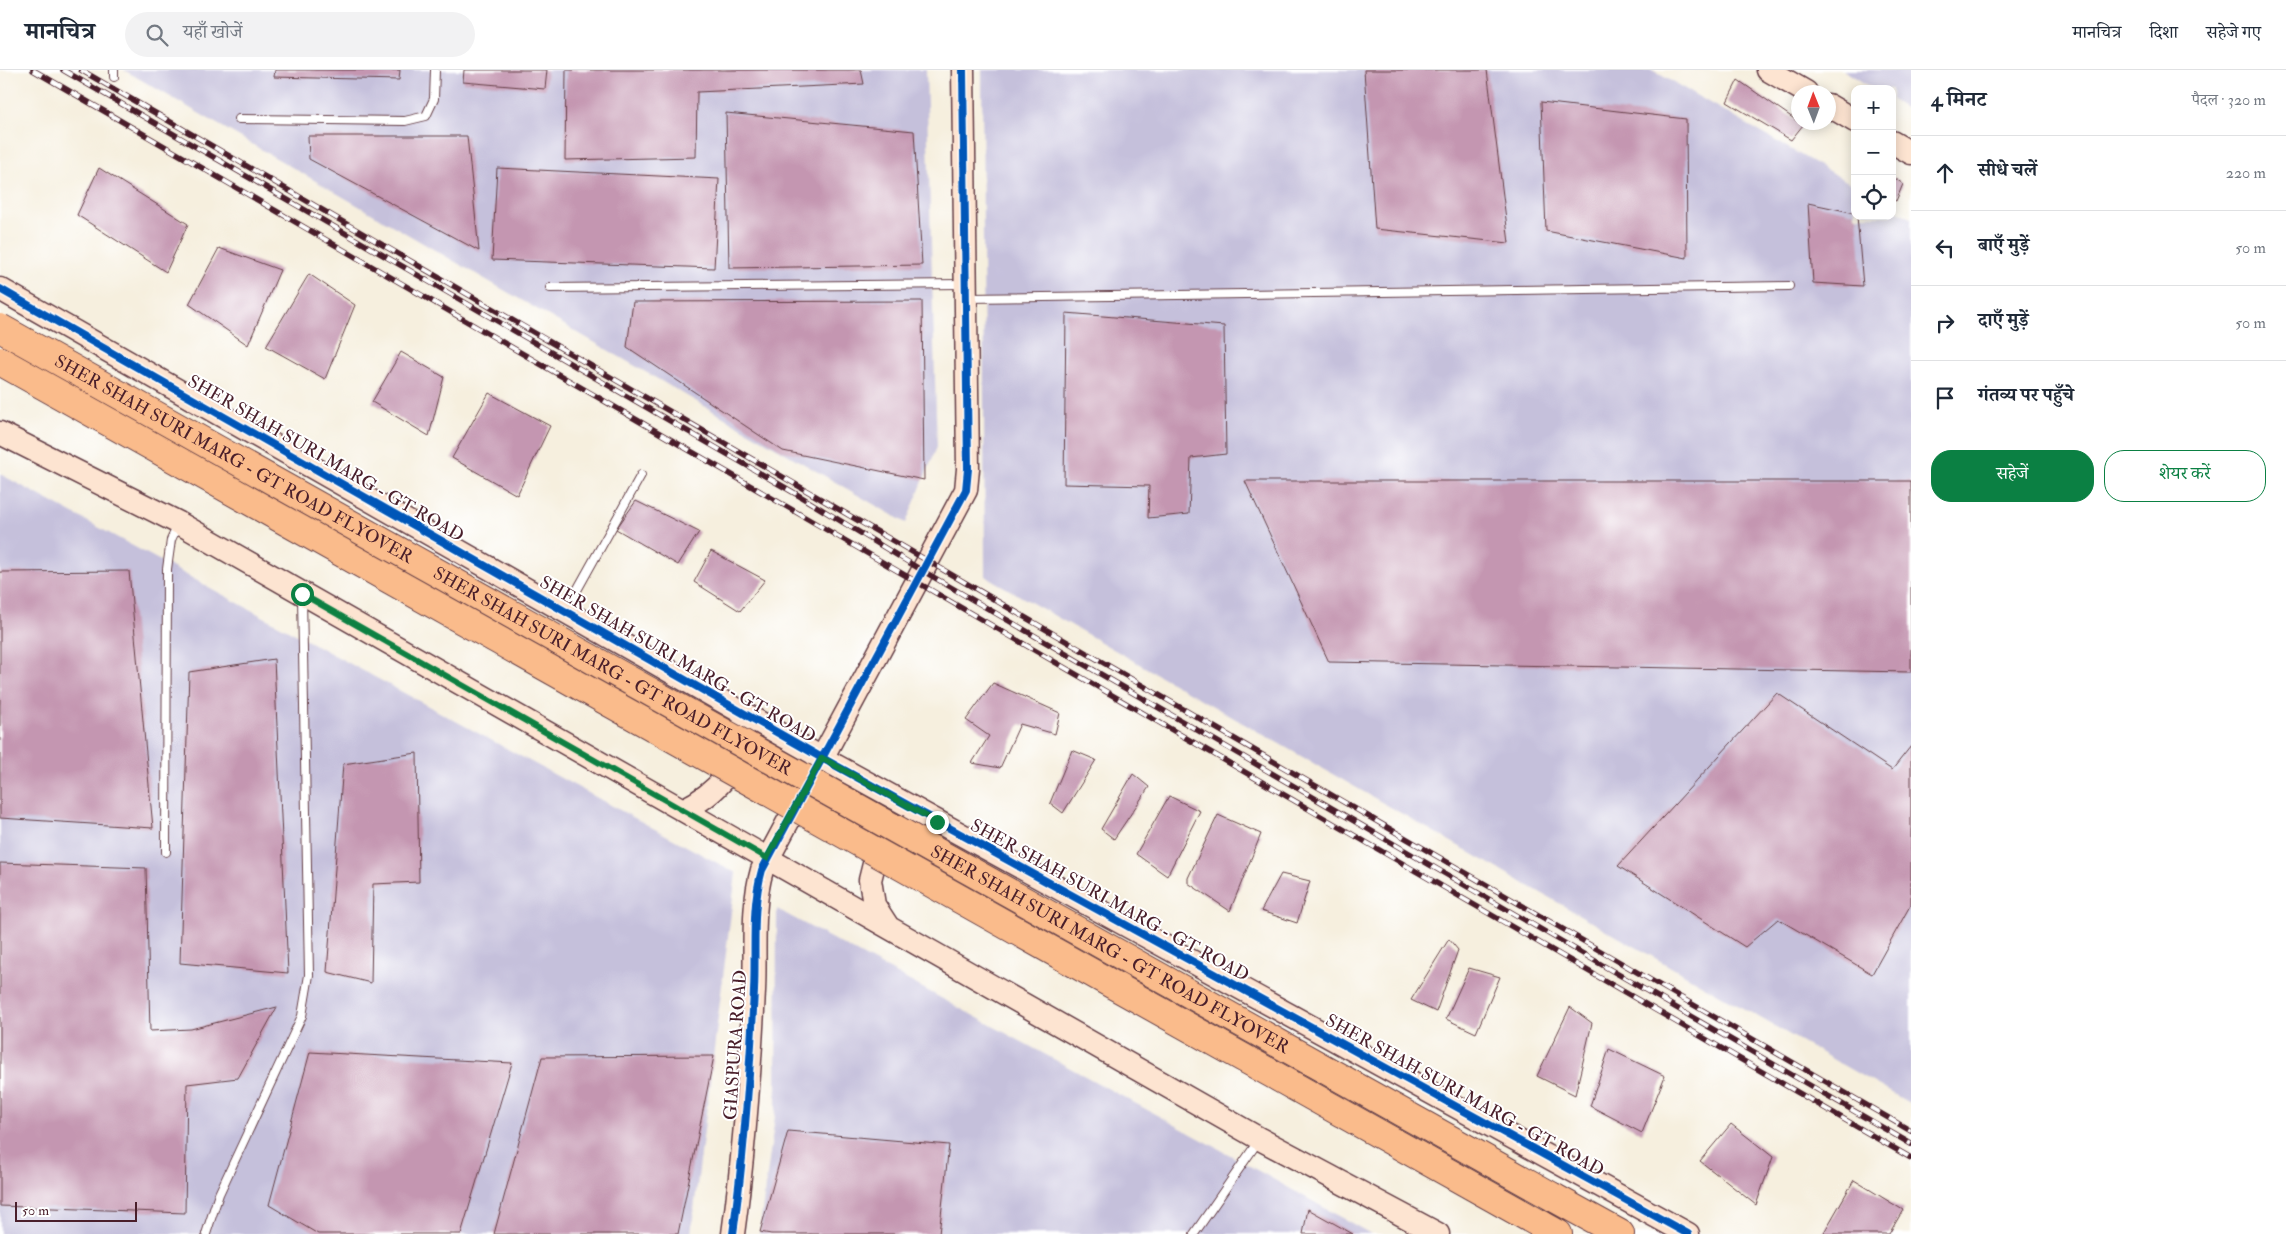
<!DOCTYPE html>
<html lang="hi">
<head>
<meta charset="utf-8">
<style>
  :root { --surface:#fff; --page:#f2f2f3; --text:#1f2937; --muted:#747a83; --line:#e0e1e3; --accent:#0b8043 }
  body { margin:0; font-family:"IM FELL Double Pica","Noto Serif Devanagari",serif; background:var(--page); color:var(--text) }
  .controls { position:absolute; right:15px; top:15px; display:grid; overflow:hidden; border-radius:10px; box-shadow:0 2px 12px #0003 }
  .controls button { width:45px; height:45px; display:grid; place-items:center; padding:0; border:0; border-bottom:1px solid var(--line); background:var(--surface); color:var(--text); font:25px sans-serif }
  .compass { position:absolute; left:1791px; top:15px; width:45px; height:45px; border-radius:50%; background:var(--surface); box-shadow:0 2px 12px #0003; rotate:359deg }
  .scale { position:absolute; left:15px; bottom:12px; width:122px; box-sizing:border-box; padding-left:5px; border:2px solid #4a1f2b; border-top:0; font-size:14px; line-height:18px; white-space:nowrap; color:#4a1f2b; -webkit-text-stroke:4px #fff; paint-order:stroke }
  .stop { position:absolute; width:15px; height:15px; margin:-11px; border:4px solid #0b8043; border-radius:50%; background:#fff }
  .stop.end { background:#0b8043; border-color:#fff; box-shadow:0 1px 5px #0008 }
  .list { margin:0; padding:0; list-style:none }
  h2 { display:flex; justify-content:space-between; align-items:center; height:65px; margin:0; padding:0 20px; font-size:21px }
  h2 small { font-size:16px; font-weight:400; color:var(--muted) }
  .list li { display:grid; grid-template-columns:32px 1fr auto; gap:15px; align-items:center; box-sizing:border-box; height:75px; padding:0 20px; border-top:1px solid var(--line) }
  .list b { display:block; font-size:19px; white-space:nowrap }
  .list em { font-size:16px; font-style:normal; color:var(--muted) }
  .actions { display:flex; gap:10px; padding:15px 20px }
  .actions a { flex:1; padding:11px 0; border:1px solid var(--accent); border-radius:20px; text-align:center; font-size:18px; color:var(--accent) }
  .actions .main { background:var(--accent); color:#fff }
  .icon { flex:none; width:28px; height:28px; fill:none; stroke:currentColor; stroke-width:2; stroke-linecap:round; stroke-linejoin:round }
  .map { position:relative; flex:none; width:1911px; height:1164px; overflow:hidden }
  header { display:flex; align-items:center; gap:30px; box-sizing:border-box; height:70px; padding:0 25px; background:var(--surface); border-bottom:1px solid var(--line) }
  header strong { font-size:24px }
  nav { display:flex; gap:28px; margin-inline-start:auto; font-size:18px }
  .search { width:350px; height:45px; background:var(--page); display:flex; align-items:center; gap:12px; box-sizing:border-box; padding:0 18px; border-radius:28px; color:var(--muted); font-size:19px }
  main { display:flex }
  aside { flex:1; background:var(--surface) }
  .map>svg:first-child { display:block }
</style>
</head>
<body>
<header>
<strong>मानचित्र</strong>
<div class="search"><svg class="icon" aria-label="search" viewBox="0 0 24 24"><circle cx="10" cy="10" r="6"/><path d="M15 15l6 6"/></svg>यहाँ खोजें</div>
<nav><a>मानचित्र</a><a>दिशा</a><a>सहेजे गए</a></nav>
</header>
<main>
<div class="map">
<svg width="1911" height="1164" viewBox="0 0 1911 1164">
  <rect width="100%" height="100%" fill="#fff"/>
  <filter id="ink" filterUnits="userSpaceOnUse"><feTurbulence type="fractalNoise" baseFrequency=".02" numOctaves="2"/><feDisplacementMap in="SourceGraphic" scale="10" xChannelSelector="R" yChannelSelector="G"/><feConvolveMatrix kernelMatrix="1 2 1 2 8 2 1 2 1" color-interpolation-filters="sRGB"/></filter>
  <filter id="wash" filterUnits="userSpaceOnUse"><feTurbulence type="fractalNoise" baseFrequency=".0096" numOctaves="4" result="noise"/><feDisplacementMap in="SourceGraphic" scale="20" xChannelSelector="R" yChannelSelector="G"/><feGaussianBlur stdDeviation="1.12" result="paint"/><feColorMatrix in="noise" values="0 0 0 0 0 0 0 0 0 0 0 0 0 0 0 0 0 1.4 0 .05"/><feComposite in="paint" operator="in"/></filter>
  <g filter="url(#wash)">
    <rect width="100%" height="100%" fill="#f6efde"/>
    <path fill="#c5c0db" d="M124,0H926L937,377L906,453Z
      M982,0H1652L1855,116V146H1892V138L1911,148V1034L985,506Z
      M1843,0H1911V42L1892,30V19H1874Z
      M0,404L736,803L691,1164H0Z
      M777,839L1223,1081L1371,1164H759L776,1039Z"/>
    <g id="blocks">
      <path fill="#c496b1" d="M275,0H400L399,10L274,7Z
        M464,0H547L545,19L463,12Z
        M566,0H861L864,14L697,22L696,87L565,90Z
        M1364,0H1487L1509,173L1375,159Z
        M1738,10L1803,55L1791,70L1727,32Z
        M1541,32L1686,49L1687,188L1546,161Z
        M726,43L914,61L922,195L729,198Z
        M308,66H467L479,181L309,89Z
        M99,98L188,154L166,202L77,145Z
        M497,98L719,109L714,198L492,190Z
        M1892,106L1903,114L1896,131L1892,129Z
        M1808,133L1855,143V146H1857L1863,216L1813,213Z
        M219,178L280,200L248,275L189,234Z
        M309,204L355,235L325,309L266,276Z
        M922,231L924,410L783,381L627,277L633,232Z
        M1066,243L1224,256L1226,384L1191,388L1189,444L1148,448L1149,416L1064,414Z
        M401,282L444,307L429,366L372,332Z
        M489,323L550,356L517,425L452,388Z
        M1245,411H1911V602L1329,592Z
        M636,431L699,462L678,495L616,459Z
        M711,481L765,510L740,541L694,512Z
        M129,501L153,758L0,748V502Z
        M274,589L288,903L180,893L189,602Z
        M993,613L1060,643L1055,664L1020,654L1000,698L972,693L989,666L966,650Z
        M1777,623L1892,700L1911,676V834L1872,904L1778,849L1745,877L1618,796Z
        M1072,680L1096,690L1063,743L1050,733Z
        M417,683L419,812L373,814L371,913L327,902L343,694Z
        M1133,704L1149,717L1114,769L1101,759Z
        M1169,726L1200,741L1167,806L1136,784Z
        M1218,745L1261,764L1230,841L1188,813V808Z
        M0,793L146,798L150,961L191,959L277,937L238,1008L187,1014L185,1143L0,1136Z
        M1281,804L1310,811L1297,853L1261,841Z
        M1449,869L1458,880L1436,942L1411,930Z
        M1469,898L1500,907L1476,963L1446,949Z
        M1570,937L1592,953L1575,1025L1537,1006Z
        M1609,979L1665,1006L1642,1063L1590,1036Z
        M310,982L512,993L461,1164H318L269,1135Z
        M714,986L678,1164H494L542,987Z
        M1731,1054L1773,1087L1756,1135L1700,1091Z
        M788,1061L949,1075L939,1164H771L760,1162Z
        M1854,1110L1903,1140L1889,1164H1823Z
        M1308,1139L1353,1164H1303Z"/>
    </g>
  </g>
  <g filter="url(#ink)">
    <use href="#blocks" fill-opacity="0" stroke="#643e46" stroke-width="1"/>
    <g fill="none" stroke-linecap="round" stroke-linejoin="round">
      <g stroke="#643e46" stroke-width="10">
        <path id="lane" d="M114,7V0
          M239,49L405,51L426,46L434,29L435,0
          M550,218L964,214
          M968,228L1789,216
          M566,540L641,405
          M166,782L167,499L171,470L178,455
          M206,1164L219,1124L302,946L309,905L302,527
          M1194,1164L1259,1070"/>
      </g>
      <g stroke="#643e46" stroke-width="25">
        <path id="secondary" d="M1768,0L1806,22
          M1828,35L1855,51
          M1892,72L1911,83
          M0,219L822,688L1688,1164
          M0,363L179,453L1260,1069L1438,1164
          M683,740C716,724 743,696 743,656
          M887,855L874,835L870,810L876,786L891,766L913,754
          M733,1164C744,1084 750,1002 754,921C756,882 751,838 762,800L966,420L968,399L963,0"/>
      </g>
      <g stroke="#643e46" stroke-width="30">
        <path id="highway" d="M1553,1127L1620,1164
          M1540,1154L1558,1164"/>
      </g>
      <use href="#lane" stroke="#fff" stroke-width="8"/>
      <use href="#secondary" stroke="#fde4d1" stroke-width="22"/>
      <use href="#highway" stroke="#fabb8b" stroke-width="28"/>
      <g stroke="#4a1f2b" stroke-width="5.5">
        <path id="rail" d="M33,0L1911,1088
          M63,0L798,425L923,501L1911,1074
          M81,0L1911,1061"/>
      </g>
      <use href="#rail" stroke="#fff" stroke-width="4" stroke-dasharray="11" stroke-linecap="butt"/>
      <g stroke="#643e46" stroke-width="30" stroke-linecap="butt">
        <g id="highway-bridge">
          <path id="s1" d="M0,258L1553,1127"/>
          <path d="M0,291L1540,1154"/>
        </g>
      </g>
      <use href="#highway-bridge" stroke="#fabb8b" stroke-width="28"/>
      <g stroke="#fff" stroke-width="11">
        <path id="cycleway" d="M0,219L822,688L1688,1164
          M733,1164C744,1084 750,1002 754,921C756,882 751,838 762,800L966,420L968,399L963,0"/>
      </g>
      <use href="#cycleway" stroke="#0057b8" stroke-width="8"/>
    </g>
  </g>
  <g fill="none" stroke-linecap="round" stroke-linejoin="round" filter="url(#ink)">
    <path stroke="#0b8043" stroke-width="6" d="M302,524L767,788L822,688L937,752"/>
  </g>
  <g text-anchor="middle" stroke-width="4" stroke-linejoin="round" paint-order="stroke">
    <g font-size="18" fill="#4a1f2b" stroke="#fff">
      <text transform="translate(326 388) rotate(30)" y="6">SHER SHAH SURI MARG - GT ROAD</text>
      <text dy="6" stroke="none"><textPath href="#s1" startOffset="268">SHER SHAH SURI MARG - GT ROAD FLYOVER</textPath></text>
      <text transform="translate(678 589) rotate(30)" y="6">SHER SHAH SURI MARG - GT ROAD</text>
      <text dy="6" stroke="none"><textPath href="#s1" startOffset="702">SHER SHAH SURI MARG - GT ROAD FLYOVER</textPath></text>
      <text transform="translate(1110 830) rotate(29)" y="6">SHER SHAH SURI MARG - GT ROAD</text>
      <text dy="6" stroke="none"><textPath href="#s1" startOffset="1272">SHER SHAH SURI MARG - GT ROAD FLYOVER</textPath></text>
      <text transform="translate(735 975) rotate(-86)" y="6">GIASPURA ROAD</text>
      <text transform="translate(1465 1025) rotate(29)" y="6">SHER SHAH SURI MARG - GT ROAD</text>
    </g>
  </g>
</svg>
<div class="controls">
<button>+</button>
<button>−</button>
<button><svg class="icon" aria-label="locate" viewBox="0 0 24 24"><circle cx="12" cy="12" r="6"/><path d="M12 2v4M12 18v4M2 12h4M18 12h4"/></svg></button>
</div>
<svg class="compass" viewBox="-18 -18 36 36"><path d="M0-13l5 13h-10z" fill="#e53935"/><path d="M0 13l5-13h-10z" fill="#747a83"/></svg>
<div class="scale">50 m</div>
<div class="stop" style="left:302px;top:524px"></div>
<div class="stop end" style="left:937px;top:752px"></div>
</div>
<aside>
<h2>4 मिनट<small>पैदल · 320 m</small></h2>
<ul class="list">
<li><svg class="icon" aria-label="ahead" viewBox="0 0 24 24"><path d="M12 20V5M6 11l6-6 6 6"/></svg><div><b>सीधे चलें</b></div><em>220 m</em></li>
<li><svg class="icon" aria-label="left" viewBox="0 0 24 24"><path d="M17 20v-9H6M10 6l-5 5 5 5"/></svg><div><b>बाएँ मुड़ें</b></div><em>50 m</em></li>
<li><svg class="icon" aria-label="right" viewBox="0 0 24 24"><path d="M7 20v-9h11M14 6l5 5-5 5"/></svg><div><b>दाएँ मुड़ें</b></div><em>50 m</em></li>
<li><svg class="icon" aria-label="arrive" viewBox="0 0 24 24"><path d="M6 21V4h12l-3 4 3 4H6"/></svg><div><b>गंतव्य पर पहुँचे</b></div></li>
</ul>
<div class="actions"><a class="main">सहेजें</a><a>शेयर करें</a></div>
</aside>
</main>
</body>
</html>
